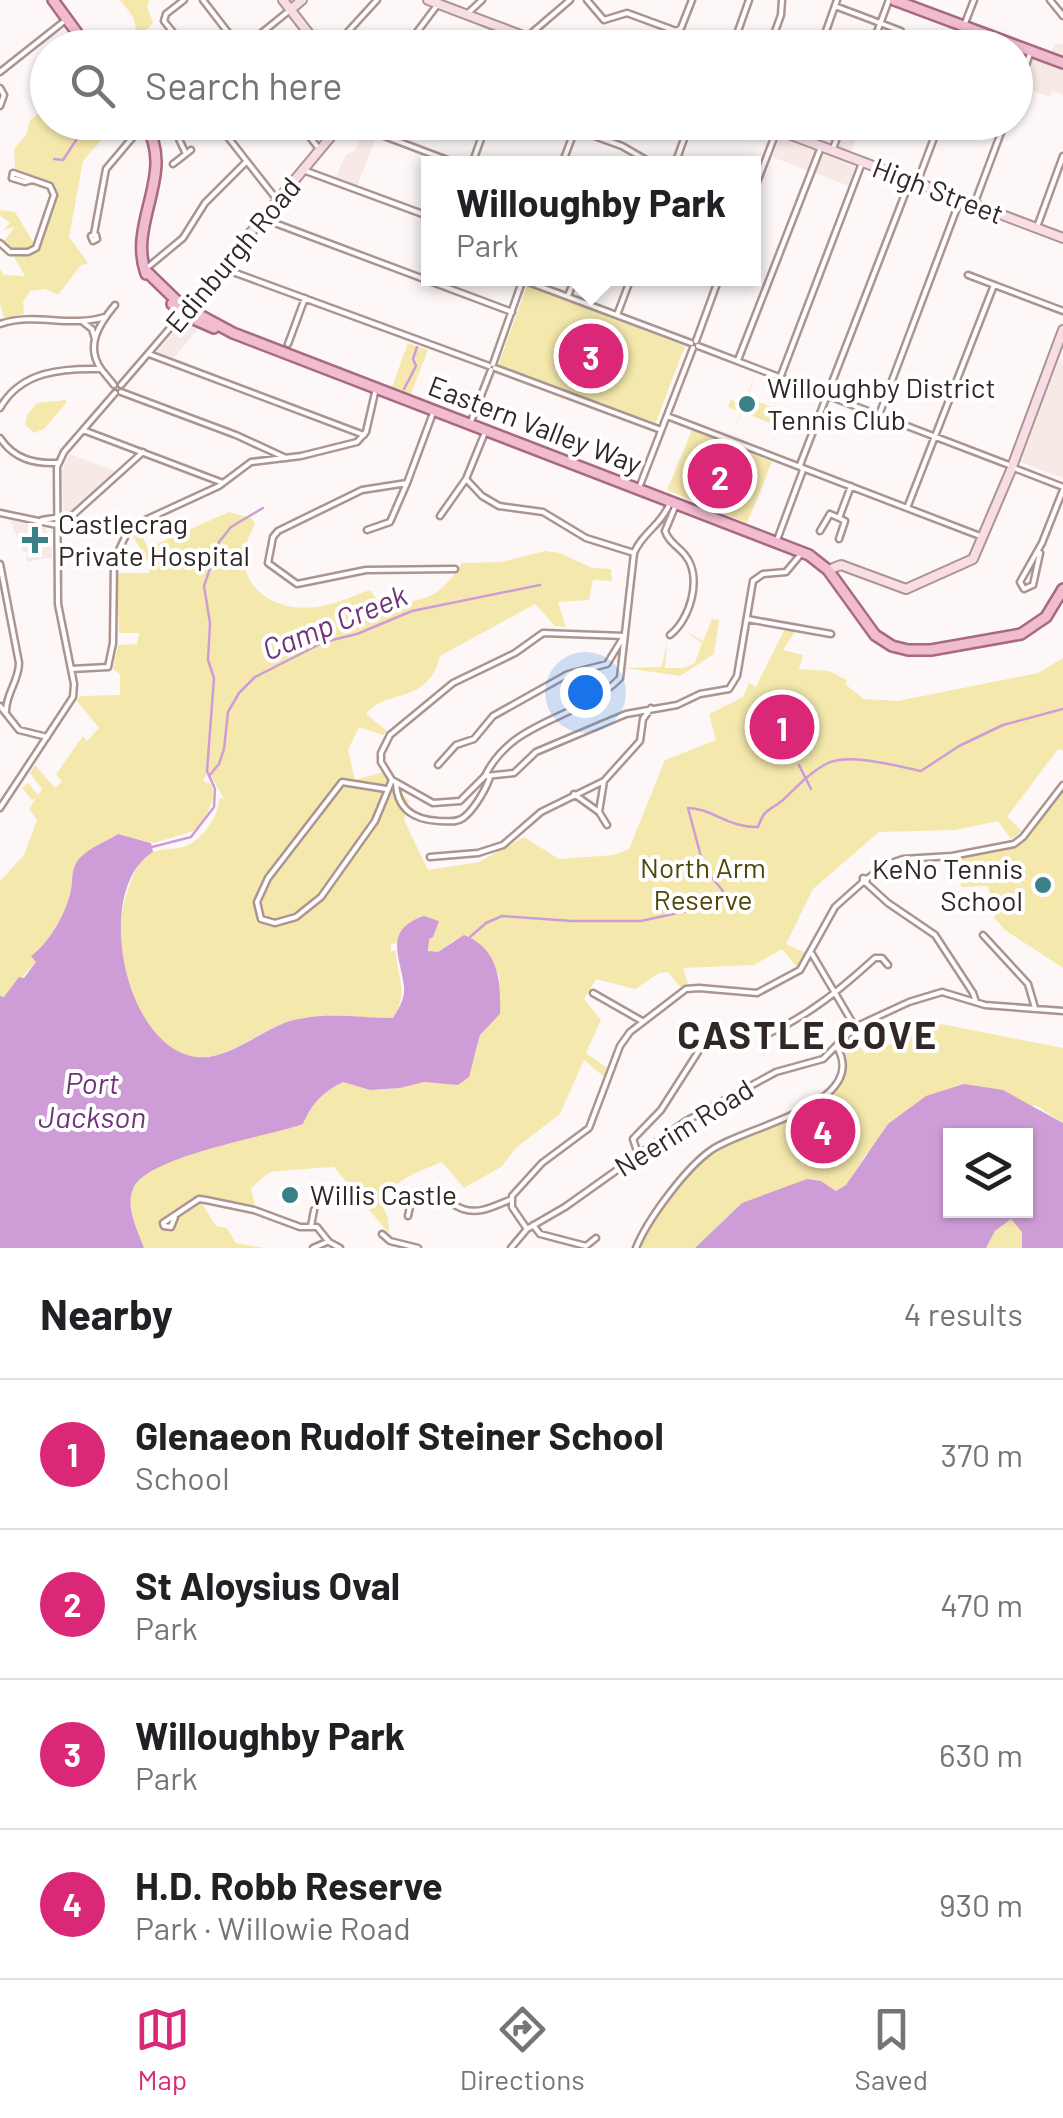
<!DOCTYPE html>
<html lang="en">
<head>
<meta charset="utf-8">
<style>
  :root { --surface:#fff; --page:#f2f2f2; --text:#202124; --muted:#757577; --line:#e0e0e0; --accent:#db2777 }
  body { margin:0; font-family:Barlow,sans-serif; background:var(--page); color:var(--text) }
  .controls { position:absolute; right:30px; bottom:30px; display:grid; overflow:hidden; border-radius:0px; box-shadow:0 2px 8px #0004 }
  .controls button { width:90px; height:90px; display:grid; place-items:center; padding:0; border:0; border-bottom:2px solid var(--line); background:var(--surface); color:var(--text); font:50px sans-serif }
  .you { position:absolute; left:585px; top:692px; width:35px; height:35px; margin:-25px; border:8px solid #fff; border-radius:50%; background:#1a73e8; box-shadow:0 0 0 15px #1a73e833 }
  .badge { display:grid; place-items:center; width:65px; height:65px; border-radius:50%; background:var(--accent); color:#fff; font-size:32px; font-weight:700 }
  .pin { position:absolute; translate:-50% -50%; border:5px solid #fff; box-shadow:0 2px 10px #0006 }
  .popup { position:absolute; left:421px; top:156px; width:340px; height:130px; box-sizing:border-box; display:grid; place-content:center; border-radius:0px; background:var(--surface); filter:drop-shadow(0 2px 8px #0005); font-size:32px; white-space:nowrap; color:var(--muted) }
  .popup b { font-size:38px; color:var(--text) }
  .popup::after { content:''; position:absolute; left:50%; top:100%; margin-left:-20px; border:20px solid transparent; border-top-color:var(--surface) }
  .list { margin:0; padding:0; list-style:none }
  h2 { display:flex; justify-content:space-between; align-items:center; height:130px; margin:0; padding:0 40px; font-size:42px }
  h2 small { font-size:32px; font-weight:400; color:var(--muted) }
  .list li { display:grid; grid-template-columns:65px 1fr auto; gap:30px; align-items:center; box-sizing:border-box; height:150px; padding:0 40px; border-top:2px solid var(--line) }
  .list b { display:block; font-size:38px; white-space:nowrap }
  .list p { margin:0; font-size:32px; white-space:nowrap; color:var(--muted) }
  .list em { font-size:32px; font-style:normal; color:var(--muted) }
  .icon { flex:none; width:55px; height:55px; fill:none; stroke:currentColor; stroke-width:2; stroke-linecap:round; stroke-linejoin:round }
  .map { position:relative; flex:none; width:1063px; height:1248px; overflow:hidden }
  .search { position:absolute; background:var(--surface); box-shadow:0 2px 8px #0004; left:30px; right:30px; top:30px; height:110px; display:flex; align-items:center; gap:25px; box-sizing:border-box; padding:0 35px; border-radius:55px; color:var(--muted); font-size:38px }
  .sheet { height:730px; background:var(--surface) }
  nav { display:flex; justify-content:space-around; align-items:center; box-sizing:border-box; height:140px; border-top:2px solid var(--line); background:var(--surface); font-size:28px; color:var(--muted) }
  nav a { display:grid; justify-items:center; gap:5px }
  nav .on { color:var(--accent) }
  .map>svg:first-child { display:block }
</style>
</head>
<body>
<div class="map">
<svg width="1063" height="1248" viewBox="0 0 1063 1248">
  <rect width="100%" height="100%" fill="#fdf8f7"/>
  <path fill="#f6e9e6" d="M1063,44V95L1052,91L1050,97L1020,86L1032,54L1048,60L1054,45Z
    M797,122L857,123L871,128L868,135L858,132L851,152L796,131Z
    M363,135L375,139L358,185L336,177L346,154L354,151Z
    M780,137L855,165L849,186L772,157Z
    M184,321L198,329L174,358L157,352Z
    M1059,360L1063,361V478L1020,462Z
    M70,454L115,471L71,512H63L62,470Z
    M10,520L45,528L51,537L52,557L27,562V552H23Z"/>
  <path fill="#f4e8ac" d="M120,0H150L147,6L153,23L146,30L150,47H133C137,21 138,22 120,0Z
    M43,111L47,112L48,122L116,123L83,161L69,237L88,263L81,265L58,295L45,289L30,291L23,302L24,314L4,318L0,304V269L4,275L25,276L13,255L36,250L58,194L52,183L15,169L14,149L26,135L30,120Z
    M0,210L15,212L35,245C21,252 13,253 2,243L15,227L3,230L10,223L0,215Z
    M527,285L685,346L655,425L498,366Z
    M408,343L428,350L411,394L392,387Z
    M755,374L748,398L785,412L784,415L789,417L785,429L742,412L732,435L741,412L728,407L731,400L737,402L740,394L747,396Z
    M65,400L67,402L44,429L34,433L25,425L27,415L37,403Z
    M692,430L772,462L747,523L667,490Z
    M229,512L251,518L255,524C251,533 244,544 244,553C242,594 281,612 316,607C334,605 353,596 370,590L382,607C425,598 437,602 462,563L501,562L545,551L560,553L592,568L611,569L612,581L593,580L589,600L558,602L566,627L555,626L535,604L440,656C428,706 386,688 366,714L387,731L383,735L359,727L348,750L355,780L383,772L409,801L404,820L428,870L479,862L524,837L559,859L614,855L629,849L665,760L716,740L709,714L743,697L749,683L756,687L785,629L796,630L783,650L803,655L799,669L829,671L847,680L845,684L864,699L898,701L1038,673L1063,658V750L1058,749L1007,817L1022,831L1011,839L998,821L955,830L879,832L813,889L786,944L806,953L797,967L782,949L754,965L683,968L688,984L680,987L668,972L659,973L635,989L596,979L584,999L601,1020L586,1053L607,1068L604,1077L584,1060L560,1114L517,1147L501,1167L464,1188L442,1162C418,1172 393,1179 382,1204L388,1218L389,1234L334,1167C328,1167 276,1171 272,1172C265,1174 257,1184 251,1188L255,1206L202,1195L201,1202L216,1226L227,1228L236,1243L264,1248H144C138,1231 124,1205 133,1187C152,1153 267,1137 303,1124C312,1103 323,1092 343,1082L370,1090L400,1088L424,1082L458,1085L475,1057L480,1035L500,1014L499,975L455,940L438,952H430L427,946L429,938L400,935L397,943L391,944V951H396C397,980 410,990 393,1018C360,1018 328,1013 295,1020C261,1027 231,1060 195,1057C170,1055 150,1031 138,1011C129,996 120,954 119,937C118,920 131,869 144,858C161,845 169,852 185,846C203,840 219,816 219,798L224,799L208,771L203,781L211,784C218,801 205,818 194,831L154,843L118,834C104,843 89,847 78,860C71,869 73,879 71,890C67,911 49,944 32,956L36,962L4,997L0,996V881L24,855L37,820L29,809L36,798L32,800L22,788L28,783L38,795L42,789L30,773L35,765L55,788L62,782L56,774L83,736L87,741L99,728L77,701L80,696L120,695V674L113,669L118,645L137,644L139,633H119L117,573H149V564L131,533L138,528L148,548Z
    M712,619L719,620L714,654L680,676L625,668L662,667L667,641L665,668H683L695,663L702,643L682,629L703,641Z
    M1063,789V968L1005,930L995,919L988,886L961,887L959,857L1013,846L1026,838Z
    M941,1024L1063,1048V1123L1035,1105L866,1154L847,1185L836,1191L821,1181L742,1203L695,1248H640C654,1217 684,1176 711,1155C752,1121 861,1120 842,1045L853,1034L865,1054Z
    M1011,1219L1022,1232V1248H986L995,1231Z"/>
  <path fill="#ce9dd7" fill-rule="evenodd" d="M118,834L151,843L153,852C95,887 121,1034 187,1055C224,1067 260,1028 294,1020C327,1012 359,1018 393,1018C399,1008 405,999 404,987C401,958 382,930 424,916L439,921L433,937L429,939L428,951L438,952L464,935C499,949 501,981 500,1014L480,1035L469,1077L458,1085L424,1082L400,1088L370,1090L343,1082C323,1092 312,1103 303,1124C271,1136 145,1156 133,1189C125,1207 138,1231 144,1248H0V996L4,997L19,977L24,978L36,962L31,956C49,944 67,911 71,890C73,879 71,869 78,860C89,847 104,843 118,834Z
    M964,1084L1003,1090L1063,1123V1248H1022V1232L1011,1219L995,1231L986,1248H695L742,1203L807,1179L821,1181L836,1191L846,1185L888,1124L926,1096ZM950,1136H1026V1210H950Z"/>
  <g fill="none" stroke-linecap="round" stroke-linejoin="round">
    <path stroke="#ce9dd7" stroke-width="2.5" d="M54,159L63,160L88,122
      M404,389L416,366L413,359L417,347
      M799,765L811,789
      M209,776L219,764L224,749L228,712L239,693L255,677L324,642L357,634L412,611L540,585
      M152,847L191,837L214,807L215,789L207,771L214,678L208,660L210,623L204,586L219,542L231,527L263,508
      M470,937L486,923L502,916L572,921H641L714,905L721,900L723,891L704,868L688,808C712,808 728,828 758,827C765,807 769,812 783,800C797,787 809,773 826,764C848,752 897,766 921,771L959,746L1003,725L1063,709"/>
    <g stroke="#ac9591" stroke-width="9">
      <path id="street" d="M184,0L166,14L164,21L184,46L191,40
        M203,0L240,48
        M587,0L604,20L627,13L676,31L681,28L692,0
        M1050,0L1063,16
        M835,6L901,31
        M467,14L482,0
        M965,23L974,0
        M527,37L570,0
        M243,48L290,10
        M333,48L377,0
        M405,48L438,4
        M732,48L749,0
        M769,48L781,15L782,0
        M820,48L837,0
        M871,48L889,0
        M968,48L975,30
        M0,72L67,19
        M0,88L4,95L0,106
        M1016,93L1031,51
        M171,122L186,154
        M216,122L278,201
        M298,122L320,150
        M347,122L458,164
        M557,122L572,128
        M575,126L578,129L574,132L572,128Z
        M578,130L622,146L653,164
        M832,151L843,122
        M173,164L191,150
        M472,164L487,122
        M562,164L574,132
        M675,164L690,122
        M306,171L428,216
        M917,183L940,122
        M754,190L777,130
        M975,202L1005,122
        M264,219L512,312
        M1037,227L1063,156
        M94,234L106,169L144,124
        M96,235L97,239L93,241L91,236Z
        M0,243L10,252H28L36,248L54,195L50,186L13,173L12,178L25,182L32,180
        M148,267L183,238L205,203L246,162
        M222,268L489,366
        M968,275L1063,311
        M523,280L691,343
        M568,296L575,278
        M617,315L631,278
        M84,323L92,329L95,339
        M0,324C35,312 69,328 105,317
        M696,341L719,278
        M288,344L305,298
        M698,346L1009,465
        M149,354L364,435
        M738,360L821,147
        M493,364L523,279
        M495,368L661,430
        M101,369C85,346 99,324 115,305
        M780,378L862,163
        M121,385L183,313
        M121,392L236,435L286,458
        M0,408C21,371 62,368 101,369L114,385
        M433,413L407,483L362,490L278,531L273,537L268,563L297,584L366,570L455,569
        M879,415L960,200
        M667,416L980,536
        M470,424L491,370
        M83,430L223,483
        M486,430L466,479L482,496L499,506L543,512L586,538L634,553
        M0,438C14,459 34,464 58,463
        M1014,468L1063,487
        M639,488L693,348
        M907,508L994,285
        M0,513L57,525
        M440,516L466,479
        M42,520L73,515L143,452
        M367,530L390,522L407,483
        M820,531L830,514L839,518L851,486
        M839,539L845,521L839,518
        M777,540L803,470L800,465L910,181
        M0,564L19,663C19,681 6,693 6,711
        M1024,589L1020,582L1042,543L1063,490
        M1024,589L1033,585L1040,553
        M747,619L831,634
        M670,635C690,620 703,577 685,555C678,546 669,543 665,531L675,507
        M624,636L543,633L515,653L453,683L390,735L381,753V762L392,780L433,803L460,801L485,776L514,773L536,752L626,714L677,705L700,694L729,689L737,676L753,581L763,574L786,572L801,554
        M71,669L108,667L113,643L114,560L130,527L219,486L251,462L301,456L357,442L366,432L376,388
        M0,706L19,730L47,737
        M438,765L456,745L474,739L493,716L568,674L607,664L624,636
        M485,776C513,718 580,720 620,678L634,553C642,533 661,525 669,505
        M604,781L599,812L607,825
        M396,783C397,810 415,820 439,821C448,821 456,823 463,818C474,810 486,789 490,777
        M386,789L342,782L268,878L257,902L261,919L275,923L296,917L321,897L375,821L392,780
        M574,794L599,812
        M0,808L73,697L74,684L58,604L57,467L64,452L115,393
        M430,857L478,853L503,845L541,812L604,781L640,741L643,719L651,708
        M863,878L867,879L866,883L863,882Z
        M867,879L885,865L903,859L952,856L1014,844L1023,837L1063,785
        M866,883L888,903L935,935L973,993L976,1002
        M983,935L1028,984L1035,1008
        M812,954L855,1027
        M593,993L642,1021
        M770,1033C811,1014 842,988 875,958H882L888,965
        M638,1154L633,1139L661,1110L700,1049
        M408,1216L411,1202C441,1180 437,1200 463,1209C479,1215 497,1205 512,1199
        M175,1217L171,1227L164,1226L163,1223L199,1199L206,1200L254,1210L300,1227H317L329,1242L340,1248
        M533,1225L540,1234L586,1246L596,1238
        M311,1226L314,1210
        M527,1229L512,1207V1196L542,1163L589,1128L620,1046L630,1032L686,989L699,988L757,993L800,970L835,907L863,882
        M382,1234L390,1241L418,1248
        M313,1248L327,1242
        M511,1248L527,1229L565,1207L686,1121L776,1072L823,1059L855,1027L909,1002L942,992L985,1005L1063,1011
        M636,1248C647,1220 685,1169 710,1151C741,1127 871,1106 837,1047"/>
    </g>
    <g stroke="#ac9591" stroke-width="12">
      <path id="secondary" d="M283,0L320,48
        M428,0L555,48
        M290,10L302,0
        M757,122L1063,238
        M186,310L343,122
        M1013,464L1063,330
        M828,570L841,565L906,589L973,559L1011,470"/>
    </g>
    <g stroke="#a76a80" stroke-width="14">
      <path id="primary" d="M53,0L88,48
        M894,0L1063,63
        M144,122C178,173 127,221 146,274
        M145,270L181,305L233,333L809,555L828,570L875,635L892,646L908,650H931L1021,634L1046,617L1063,589
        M172,304L189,317L214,328"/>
    </g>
    <use href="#street" stroke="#fff" stroke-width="4"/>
    <use href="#secondary" stroke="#f8dde7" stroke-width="8"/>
    <use href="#primary" stroke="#f1bbd0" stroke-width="9"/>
  </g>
  <g fill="#398187" stroke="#fff" stroke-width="4">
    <circle cx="747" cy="404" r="10"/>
    <path d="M30 525h10v10h10v10h-10v10h-10v-10h-10v-10h10z"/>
    <circle cx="1043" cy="885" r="10"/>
    <circle cx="290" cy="1195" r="10"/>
  </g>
  <g text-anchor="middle" stroke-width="8" stroke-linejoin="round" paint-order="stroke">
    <g font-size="28" fill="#312826" stroke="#fff">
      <text transform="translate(938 191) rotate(21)" y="10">High Street</text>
      <text transform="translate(233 255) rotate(-50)" y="10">Edinburgh Road</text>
      <text transform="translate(535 425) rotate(21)" y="10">Eastern Valley Way</text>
      <text transform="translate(684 1128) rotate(-32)" y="10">Neerim Road</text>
    </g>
    <g font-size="28" fill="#312826" stroke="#fff" text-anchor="start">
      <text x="767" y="398">Willoughby District<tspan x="767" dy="32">Tennis Club</tspan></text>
      <text x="58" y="534">Castlecrag<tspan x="58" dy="32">Private Hospital</tspan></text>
      <text x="1023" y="879" text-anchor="end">KeNo Tennis<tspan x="1023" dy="32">School</tspan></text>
      <text x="310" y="1205">Willis Castle</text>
    </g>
    <g font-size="28" fill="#514609" stroke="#fff">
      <text x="703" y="878">North Arm<tspan x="703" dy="32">Reserve</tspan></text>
    </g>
    <g font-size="30" font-style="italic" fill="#6f3379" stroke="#fff">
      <text transform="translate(335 623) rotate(-22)" y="10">Camp Creek</text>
      <text x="92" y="1094">Port<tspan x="92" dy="34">Jackson</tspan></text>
    </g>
    <g font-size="38" font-weight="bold" letter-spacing="2.5" fill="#312826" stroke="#fff">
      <text x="808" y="1049">CASTLE COVE</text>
    </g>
  </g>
</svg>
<div class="controls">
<button><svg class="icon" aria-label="layers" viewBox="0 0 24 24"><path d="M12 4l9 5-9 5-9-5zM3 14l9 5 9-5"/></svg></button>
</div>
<div class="you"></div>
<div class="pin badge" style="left:782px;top:727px">1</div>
<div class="pin badge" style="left:720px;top:476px">2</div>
<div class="pin badge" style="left:591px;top:356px">3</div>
<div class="popup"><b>Willoughby Park</b>Park</div>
<div class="pin badge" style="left:823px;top:1131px">4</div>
<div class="search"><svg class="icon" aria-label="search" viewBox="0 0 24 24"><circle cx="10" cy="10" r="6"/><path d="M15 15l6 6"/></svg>Search here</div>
</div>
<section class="sheet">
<h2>Nearby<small>4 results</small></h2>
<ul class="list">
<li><span class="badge">1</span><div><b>Glenaeon Rudolf Steiner School</b><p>School</p></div><em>370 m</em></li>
<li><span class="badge">2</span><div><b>St Aloysius Oval</b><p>Park</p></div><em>470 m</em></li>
<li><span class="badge">3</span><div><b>Willoughby Park</b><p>Park</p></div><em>630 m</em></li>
<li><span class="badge">4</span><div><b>H.D. Robb Reserve</b><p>Park · Willowie Road</p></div><em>930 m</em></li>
</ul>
</section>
<nav>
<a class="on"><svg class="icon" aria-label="map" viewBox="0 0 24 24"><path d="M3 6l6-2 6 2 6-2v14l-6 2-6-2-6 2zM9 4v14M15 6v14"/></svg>Map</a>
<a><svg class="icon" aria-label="directions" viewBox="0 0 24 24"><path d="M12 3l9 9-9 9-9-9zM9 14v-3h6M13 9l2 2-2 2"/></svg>Directions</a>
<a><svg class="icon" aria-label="saved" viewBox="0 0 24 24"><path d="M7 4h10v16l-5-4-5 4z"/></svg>Saved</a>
</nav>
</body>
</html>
